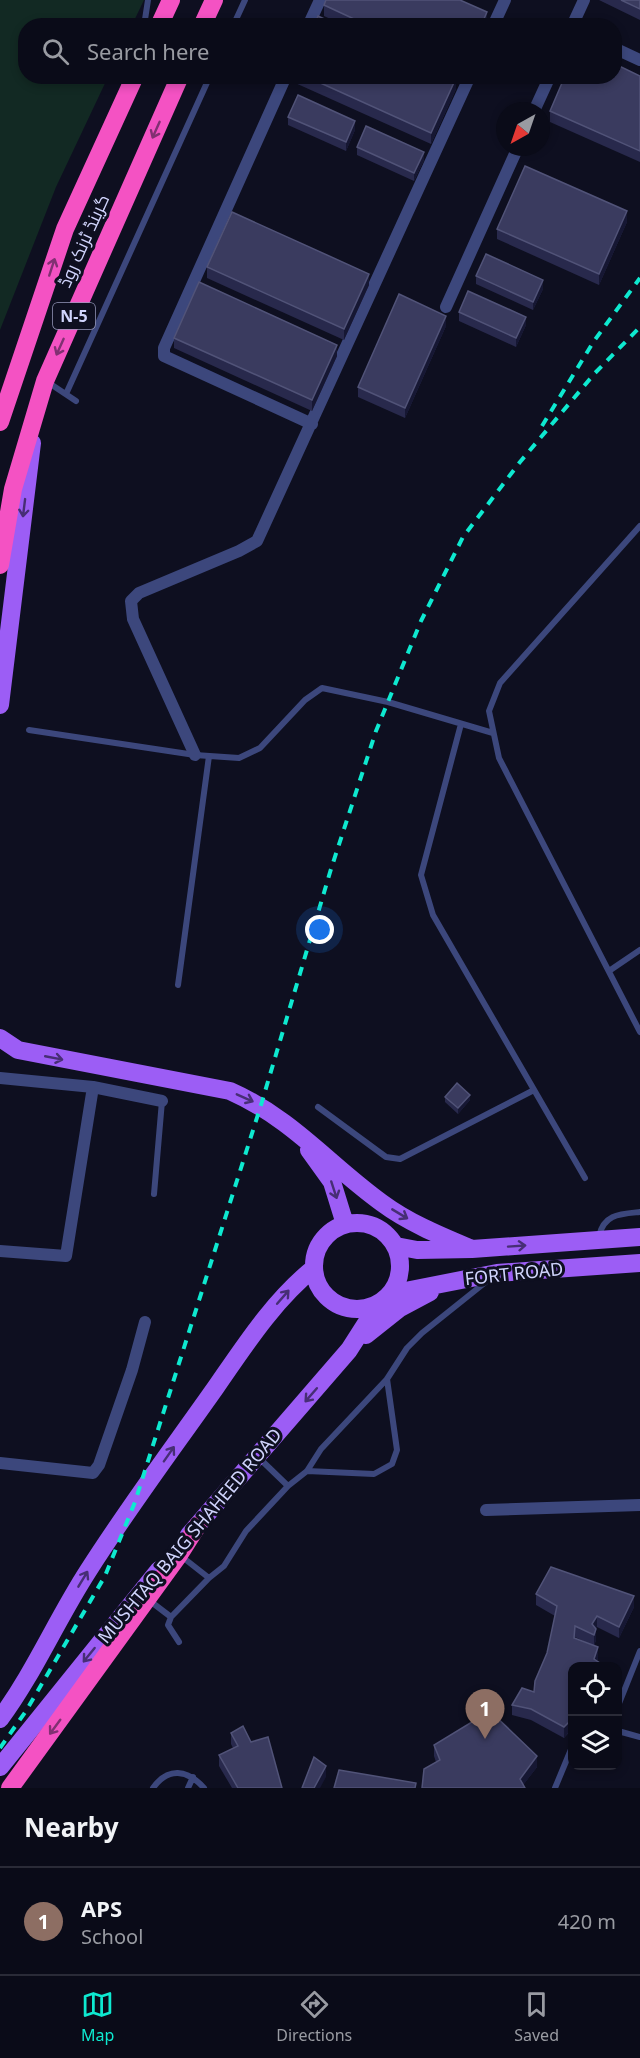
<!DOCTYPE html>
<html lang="en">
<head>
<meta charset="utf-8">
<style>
  :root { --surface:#0a0b18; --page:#131421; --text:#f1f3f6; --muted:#999ba2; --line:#2a2b37; --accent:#0ee9d0 }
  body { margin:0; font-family:"Noto Sans",Cairo,sans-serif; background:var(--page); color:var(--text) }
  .controls { position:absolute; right:18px; bottom:18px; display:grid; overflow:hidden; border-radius:12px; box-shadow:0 3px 9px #0003 }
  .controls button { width:54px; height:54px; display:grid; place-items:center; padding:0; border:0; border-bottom:2px solid var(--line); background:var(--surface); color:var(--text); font:30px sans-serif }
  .compass { position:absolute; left:496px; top:102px; width:54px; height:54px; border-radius:50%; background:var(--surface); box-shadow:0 3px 9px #0003; rotate:220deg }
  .you { position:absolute; left:320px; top:930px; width:21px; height:21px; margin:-15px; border:4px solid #fff; border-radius:50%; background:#1a73e8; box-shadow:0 0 0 9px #1a73e833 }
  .badge { display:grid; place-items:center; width:39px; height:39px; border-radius:50%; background:var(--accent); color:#fff; font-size:20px; font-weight:700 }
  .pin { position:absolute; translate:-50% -50px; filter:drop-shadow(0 2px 3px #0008) }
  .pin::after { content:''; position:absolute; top:32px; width:21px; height:18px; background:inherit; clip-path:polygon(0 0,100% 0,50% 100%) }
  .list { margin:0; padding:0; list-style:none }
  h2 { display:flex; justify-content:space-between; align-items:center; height:78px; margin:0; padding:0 24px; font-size:26px }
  h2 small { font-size:20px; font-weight:400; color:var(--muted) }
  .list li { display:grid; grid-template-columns:39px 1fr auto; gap:18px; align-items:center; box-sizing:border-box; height:108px; padding:0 24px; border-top:2px solid var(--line) }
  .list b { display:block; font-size:22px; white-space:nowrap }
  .list p { margin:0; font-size:20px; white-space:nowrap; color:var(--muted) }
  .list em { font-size:20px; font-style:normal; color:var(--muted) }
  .icon { flex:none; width:33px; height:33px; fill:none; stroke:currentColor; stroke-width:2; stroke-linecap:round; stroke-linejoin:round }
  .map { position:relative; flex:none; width:640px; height:1788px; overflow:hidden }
  .search { position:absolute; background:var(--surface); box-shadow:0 3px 9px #0003; left:18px; right:18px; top:18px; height:66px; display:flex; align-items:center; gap:15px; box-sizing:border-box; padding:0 21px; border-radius:24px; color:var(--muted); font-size:22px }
  .sheet { height:186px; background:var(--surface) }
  nav { display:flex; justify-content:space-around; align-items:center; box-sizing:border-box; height:84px; border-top:2px solid var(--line); background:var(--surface); font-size:16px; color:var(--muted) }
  nav a { display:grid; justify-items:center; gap:3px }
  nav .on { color:var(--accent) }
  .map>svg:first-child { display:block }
</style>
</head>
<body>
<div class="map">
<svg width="640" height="1788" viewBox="0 0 640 1788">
  <rect width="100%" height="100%" fill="#0e0f20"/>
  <path fill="#122923" d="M0,0H144L132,25L26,26V76L108,77L56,187L0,330Z"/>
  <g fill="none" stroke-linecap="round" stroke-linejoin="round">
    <path stroke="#3c477c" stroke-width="6" d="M144,26L148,0
      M233,26L245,0
      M46,381L76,401
      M66,394L210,76
      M640,526L500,683L489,711L499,758L640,1032
      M461,724L421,875L433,915L585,1178
      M29,730L195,755L239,758L260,748L305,700L322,688L388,702L493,733
      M609,971L640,950
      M178,985L209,756
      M318,1107L386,1157L400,1159L534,1090
      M154,1194L162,1101
      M599,1236C604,1214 620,1214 640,1212
      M258,1457L288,1486
      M307,1471L374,1474L392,1464L397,1450L387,1379
      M181,1556L209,1578
      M150,1601L171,1617
      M179,1642L168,1625L171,1617L209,1578L224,1566L246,1531L288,1486L307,1471L321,1449L387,1379L407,1348L422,1333L487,1281
      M618,1706L640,1651
      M618,1731L640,1737
      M153,1788C168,1767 187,1769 204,1788
      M188,1788L193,1777
      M555,1788L572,1747"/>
    <path stroke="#3c477c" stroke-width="12" d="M308,26L320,0
      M493,26L505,0
      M572,26L584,0
      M614,48L640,60
      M286,76L164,348V356L312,424
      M534,111L550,76
      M446,307L518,147
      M195,755L133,619L131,601L139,593L239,551L257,541L470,76
      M0,1078L93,1087L162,1101
      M0,1251L66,1256L93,1087
      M0,1463L93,1473L99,1465L132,1370L145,1322
      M486,1510L640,1505"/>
    <path stroke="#9c5df5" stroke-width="18" d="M0,705L32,443
      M0,1038L18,1050L230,1091C293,1119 328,1164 382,1203C409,1223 441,1236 472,1249
      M309,1150L332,1182L345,1224
      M314 1266a43 43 0 1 1 86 0a43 43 0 1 1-86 0Z
      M396,1246L417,1250L472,1249L640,1237
      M390,1294L497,1273L640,1263
      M366,1335L400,1308L430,1292
      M189,1535L349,1350L379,1303
      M0,1719C34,1673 57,1619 88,1571C128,1508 173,1448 216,1387C245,1345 274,1300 314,1268
      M0,1767L159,1570"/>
    <path stroke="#f452c3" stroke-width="18" d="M159,26L171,0
      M202,26L214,0
      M0,422L65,229L135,76
      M0,565L13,489L45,381L180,76
      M10,1788L179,1555L198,1525"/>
    <path stroke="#0ee9d0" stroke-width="4" stroke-dasharray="9 8" stroke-linecap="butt" d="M542,426L594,341L640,278
      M0,1748L26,1711L105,1576L135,1502L261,1105L331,869L376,731L421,621L463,537L520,462L595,373L640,327"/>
  </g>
  <path fill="#28294c" d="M599,0H640V20Z
    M324,5L487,23L486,26H345L324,16Z
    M293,76H452L456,89L431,144L293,82Z
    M640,76V162L550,122V111Z
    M288,117L355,130L346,151L288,125Z
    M357,147L424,160L414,181L357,155Z
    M627,222L599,285L497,239V229Z
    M207,267L369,285L344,340L207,278Z
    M476,276L543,289L533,310L476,284Z
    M459,312L526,325L516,347L459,321Z
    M446,326L405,418L358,397V387Z
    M174,338L337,356L312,411L174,348Z
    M445,1097L470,1100L458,1114L445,1102Z
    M536,1594L634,1607L619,1638L597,1627L595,1629L596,1640L594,1646L575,1637V1639L598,1658L597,1661L600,1666H573V1728L564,1738L531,1720L512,1715V1705L534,1692L547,1653L555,1616L536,1605Z
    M231,1733L251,1742L282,1788H232L219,1766V1755L233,1748L231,1744Z
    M434,1745L537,1767L523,1785L436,1762L434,1756Z"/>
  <path fill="#161733" d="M487,12V23L486,26H481Z
    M456,78V89L431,144V133Z
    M355,121V130L346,151V142Z
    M424,152V160L414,181V173Z
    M627,211V222L599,285V274Z
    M369,274V285L344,340V329Z
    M543,280V289L533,310V302Z
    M446,316V326L405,418V408Z
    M526,317V325L516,347V338Z
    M337,345V356L312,411V400Z
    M470,1095V1100L458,1114V1108Z
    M634,1596V1607L619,1638V1627Z
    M597,1616V1627L592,1634V1624Z
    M596,1629V1640L594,1646V1635Z
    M598,1647V1658L595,1666L594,1659Z
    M572,1718V1728L564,1738V1727Z
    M537,1756V1767L521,1788L520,1779Z
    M326,1766V1777L320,1788H314Z"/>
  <path fill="#3a3b5f" stroke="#515378" stroke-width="1.5" d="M326,0H460L487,12L481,26H369L324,5Z
    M621,0H640V9Z
    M318,16L339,26H314Z
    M615,64L640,76V151L550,111L565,76H615Z
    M305,76H452L456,78L431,133Z
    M298,95L355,121L346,142L288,117Z
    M366,126L424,152L414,173L357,147Z
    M525,166L627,211L599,274L497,229Z
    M232,212L369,274L344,329L207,267Z
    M486,254L543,280L533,302L476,276Z
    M199,282L337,345L312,400L174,338Z
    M468,291L526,317L516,338L459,312Z
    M399,294L446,316L405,408L358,387Z
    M457,1083L470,1095L458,1108L445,1097Z
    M551,1567L634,1596L619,1627L597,1616L592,1624L596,1629L594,1635L575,1626L574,1638L598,1647L594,1659L600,1663L599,1666H573V1718L564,1727L531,1709L512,1705L522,1688L534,1692L535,1681L547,1653L557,1606L536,1594Z
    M490,1711L537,1756L520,1779L525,1788H422L424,1769L440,1760L434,1745Z
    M243,1726L251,1742L268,1737L282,1788H238L219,1755L238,1746L231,1733Z
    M314,1757L326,1766L314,1788H302Z
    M339,1770L416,1783L415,1788H334Z"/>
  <defs><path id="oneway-shaft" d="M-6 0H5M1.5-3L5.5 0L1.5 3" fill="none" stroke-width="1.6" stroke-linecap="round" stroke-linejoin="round" transform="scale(1.5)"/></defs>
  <g stroke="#813072">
    <use href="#oneway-shaft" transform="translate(156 130) rotate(114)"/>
    <use href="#oneway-shaft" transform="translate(52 267) rotate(-72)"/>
    <use href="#oneway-shaft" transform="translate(60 347) rotate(114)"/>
    <use href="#oneway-shaft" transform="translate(55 1727) rotate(126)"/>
  </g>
  <g stroke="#472e75">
    <use href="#oneway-shaft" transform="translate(24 508) rotate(97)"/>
    <use href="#oneway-shaft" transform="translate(54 1058) rotate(11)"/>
    <use href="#oneway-shaft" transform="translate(245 1098) rotate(24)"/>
    <use href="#oneway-shaft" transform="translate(334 1190) rotate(72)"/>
    <use href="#oneway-shaft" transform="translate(400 1214) rotate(31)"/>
    <use href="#oneway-shaft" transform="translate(517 1246) rotate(-4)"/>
    <use href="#oneway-shaft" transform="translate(283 1297) rotate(-49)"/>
    <use href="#oneway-shaft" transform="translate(311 1395) rotate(131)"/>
    <use href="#oneway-shaft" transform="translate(169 1454) rotate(-55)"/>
    <use href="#oneway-shaft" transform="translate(83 1579) rotate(-59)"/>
    <use href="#oneway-shaft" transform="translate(89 1655) rotate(129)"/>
  </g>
  <g text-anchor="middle" stroke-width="6" stroke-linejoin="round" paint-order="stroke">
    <rect fill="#0e0f20" stroke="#9699ba" stroke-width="1.5" x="53" y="303" width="42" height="26" rx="4.5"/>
    <g font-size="16" font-weight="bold" fill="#d0d4fc">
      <text x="74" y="322">N-5</text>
    </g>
    <g font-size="18" fill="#d0d4fc" stroke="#0e0f20">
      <text transform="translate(84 241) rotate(-66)" y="6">گرینڈ ٹرنک روڈ</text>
      <text transform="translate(514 1274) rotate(-6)" y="6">FORT ROAD</text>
      <text transform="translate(190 1536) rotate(-50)" y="6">MUSHTAQ BAIG SHAHEED ROAD</text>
    </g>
  </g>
</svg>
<div class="controls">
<button><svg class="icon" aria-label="locate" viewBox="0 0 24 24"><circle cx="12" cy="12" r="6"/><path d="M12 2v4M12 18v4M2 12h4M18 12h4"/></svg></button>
<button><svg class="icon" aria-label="layers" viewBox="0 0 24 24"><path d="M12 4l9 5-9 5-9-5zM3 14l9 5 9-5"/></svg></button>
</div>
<svg class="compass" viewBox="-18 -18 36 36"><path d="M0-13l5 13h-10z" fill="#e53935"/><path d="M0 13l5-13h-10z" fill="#999ba2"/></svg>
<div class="you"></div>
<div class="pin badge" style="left:485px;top:1739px;background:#8d6e63">1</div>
<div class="search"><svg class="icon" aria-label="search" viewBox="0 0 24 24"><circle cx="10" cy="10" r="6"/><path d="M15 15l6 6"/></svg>Search here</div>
</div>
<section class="sheet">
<h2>Nearby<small></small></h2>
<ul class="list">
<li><span class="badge" style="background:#8d6e63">1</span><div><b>APS</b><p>School</p></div><em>420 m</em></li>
</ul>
</section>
<nav>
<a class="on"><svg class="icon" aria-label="map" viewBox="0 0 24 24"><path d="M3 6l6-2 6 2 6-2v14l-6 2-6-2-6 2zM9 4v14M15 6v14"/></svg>Map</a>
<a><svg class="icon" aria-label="directions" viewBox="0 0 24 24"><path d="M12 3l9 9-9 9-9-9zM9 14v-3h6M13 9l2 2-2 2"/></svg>Directions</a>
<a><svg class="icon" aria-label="saved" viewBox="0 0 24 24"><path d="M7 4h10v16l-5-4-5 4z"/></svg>Saved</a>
</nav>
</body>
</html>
